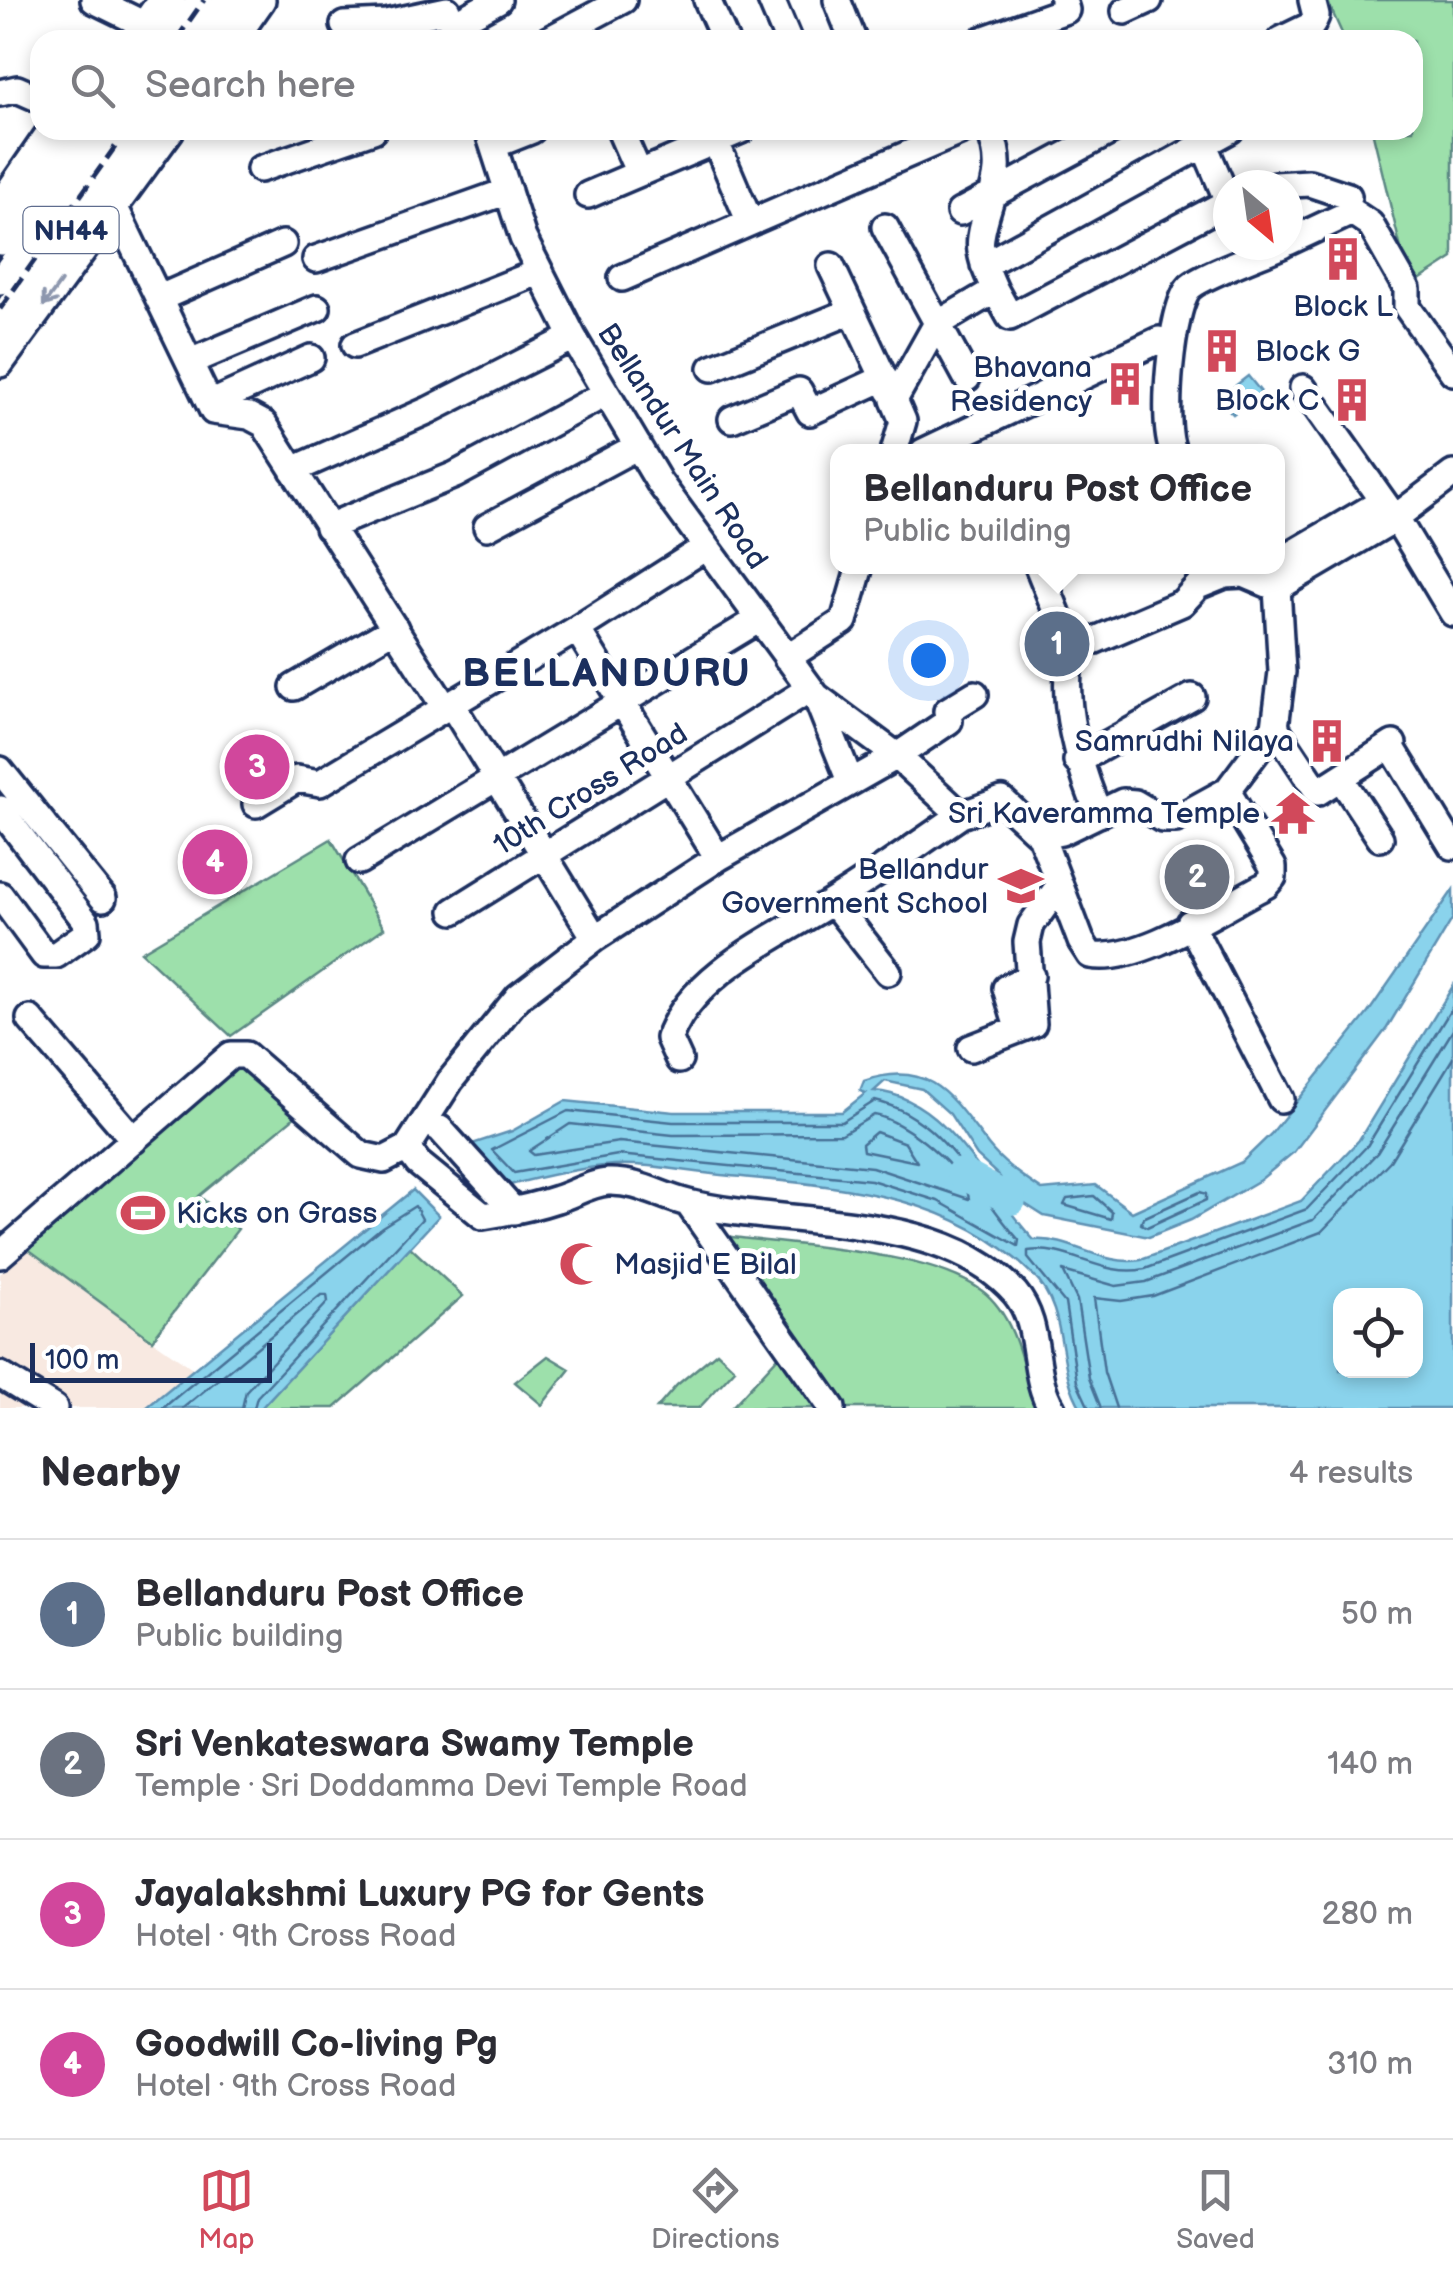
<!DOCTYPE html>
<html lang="en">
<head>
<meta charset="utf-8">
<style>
  :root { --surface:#fff; --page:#f7f7f7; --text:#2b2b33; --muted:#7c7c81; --line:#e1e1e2; --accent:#d1495b }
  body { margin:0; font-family:"Balsamiq Sans",sans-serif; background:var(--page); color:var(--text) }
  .controls { position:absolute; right:30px; bottom:30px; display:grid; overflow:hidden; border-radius:20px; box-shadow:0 5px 15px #0003 }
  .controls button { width:90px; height:90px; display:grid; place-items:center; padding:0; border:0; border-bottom:2px solid var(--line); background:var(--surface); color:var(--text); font:50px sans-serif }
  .compass { position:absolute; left:1213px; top:170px; width:90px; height:90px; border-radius:50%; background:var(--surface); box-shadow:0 5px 15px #0003; rotate:151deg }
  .scale { position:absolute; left:30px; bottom:25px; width:242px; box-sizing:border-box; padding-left:10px; border:5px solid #1b2f5e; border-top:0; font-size:28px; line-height:35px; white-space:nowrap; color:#1b2f5e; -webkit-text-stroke:8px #fff; paint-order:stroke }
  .you { position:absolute; left:928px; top:660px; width:35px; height:35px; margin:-25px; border:8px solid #fff; border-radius:50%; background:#1a73e8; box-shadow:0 0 0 15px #1a73e833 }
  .badge { display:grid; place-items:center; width:65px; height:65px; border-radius:50%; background:var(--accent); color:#fff; font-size:32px; font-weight:700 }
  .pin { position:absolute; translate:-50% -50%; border:5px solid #fff; box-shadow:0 2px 10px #0006 }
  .popup { position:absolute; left:830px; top:444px; width:455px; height:130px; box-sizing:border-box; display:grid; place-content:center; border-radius:20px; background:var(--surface); filter:drop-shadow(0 2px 8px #0005); font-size:32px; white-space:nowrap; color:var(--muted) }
  .popup b { font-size:38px; color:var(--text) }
  .popup::after { content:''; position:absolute; left:50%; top:100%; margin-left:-20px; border:20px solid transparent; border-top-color:var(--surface) }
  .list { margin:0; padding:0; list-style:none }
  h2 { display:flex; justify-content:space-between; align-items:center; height:130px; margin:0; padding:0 40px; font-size:42px }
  h2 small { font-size:32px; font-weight:400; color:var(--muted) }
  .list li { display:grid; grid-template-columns:65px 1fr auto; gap:30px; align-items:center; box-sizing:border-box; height:150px; padding:0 40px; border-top:2px solid var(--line) }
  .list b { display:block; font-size:38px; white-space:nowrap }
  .list p { margin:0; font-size:32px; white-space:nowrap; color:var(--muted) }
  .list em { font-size:32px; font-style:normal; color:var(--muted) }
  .icon { flex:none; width:55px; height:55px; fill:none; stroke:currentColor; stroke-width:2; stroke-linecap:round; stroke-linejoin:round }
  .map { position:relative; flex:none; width:1453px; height:1408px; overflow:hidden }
  .search { position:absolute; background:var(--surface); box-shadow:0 5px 15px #0003; left:30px; right:30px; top:30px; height:110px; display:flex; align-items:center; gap:25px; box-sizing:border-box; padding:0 35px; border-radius:30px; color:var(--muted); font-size:38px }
  .sheet { height:730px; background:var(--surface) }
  nav { display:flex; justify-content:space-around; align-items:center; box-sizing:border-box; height:140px; border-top:2px solid var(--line); background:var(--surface); font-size:28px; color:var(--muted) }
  nav a { display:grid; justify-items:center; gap:5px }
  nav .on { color:var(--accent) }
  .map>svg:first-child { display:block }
</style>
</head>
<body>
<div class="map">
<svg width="1453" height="1408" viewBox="0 0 1453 1408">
  <rect width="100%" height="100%" fill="#fff"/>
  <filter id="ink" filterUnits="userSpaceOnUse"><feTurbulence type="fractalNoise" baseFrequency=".01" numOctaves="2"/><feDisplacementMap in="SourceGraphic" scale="20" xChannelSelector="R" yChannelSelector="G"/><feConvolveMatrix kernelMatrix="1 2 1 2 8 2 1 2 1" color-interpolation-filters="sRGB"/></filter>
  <g filter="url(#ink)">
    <path fill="#f8e9e1" d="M28,1249L152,1340L250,1408H0V1274Z"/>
    <path fill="#9de0ab" stroke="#5c8884" stroke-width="2.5" d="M1327,0H1453V258L1410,286L1372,130H1413V40H1345Z
      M331,839L384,928L231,1036L141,952Z
      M237,1060L296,1116L199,1196L238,1229L152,1340L28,1249Z
      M725,1236C795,1246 925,1250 981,1290C1016,1315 1024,1370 1035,1408H844Z
      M410,1247L463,1296L335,1408H261Z
      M717,1352L735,1369L699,1408H657L677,1385Z
      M548,1356L570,1369L542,1405L515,1382Z
      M779,1356L816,1408H731Z"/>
    <path fill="#8ad3ec" stroke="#5e91b3" stroke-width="2.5" fill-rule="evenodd" d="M1248,376L1261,392L1233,414L1218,399Z
      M1453,890V918L1387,1028L1294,1152L1260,1180L1191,1220L1149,1237L1044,1216L1006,1192L1000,1177L977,1156L950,1114L922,1089L885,1081L874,1091C949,1096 988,1193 1034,1240C1072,1237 1102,1267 1141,1260L1301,1201L1359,1140L1453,986V1408H1081C1055,1366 1070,1312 1033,1275C949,1190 831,1186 721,1175C687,1172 648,1163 614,1165C579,1168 544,1176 510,1185L472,1144L512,1131L565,1101L674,1112H842L866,1093L860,1091L864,1081C931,1058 952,1098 988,1145C1003,1164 1023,1177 1042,1190L1096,1185L1132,1212L1242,1162L1271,1134L1368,1013ZM1340,1296H1416V1370H1340Z
      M413,1190L439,1216L261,1408H146Z"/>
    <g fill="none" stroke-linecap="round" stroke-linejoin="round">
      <path stroke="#477197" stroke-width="2.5" d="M875,1101C946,1117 974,1191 1019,1240L1018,1246L938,1201L871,1180L618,1155L514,1173L492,1150L568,1111L673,1122H842Z
        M874,1115C903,1119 967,1171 969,1199L872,1167L619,1142L534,1155L529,1151L570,1124L673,1135L842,1134Z
        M876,1132L905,1143L917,1162L863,1151L862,1144Z
        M1200,1192L1206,1194V1200L1147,1227L1141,1224L1143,1218Z
        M1094,1196L1112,1212L1111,1219L1064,1205L1067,1199Z
        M163,1408L382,1227L415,1206L422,1219L257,1397L254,1408
        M183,1408L321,1295H327L328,1302L246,1391L242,1408
        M1089,1408L1077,1382L1065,1303L1028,1258V1251C1069,1245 1102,1278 1145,1269L1307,1209L1367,1146L1453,1006
        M1101,1408L1089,1378L1077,1300L1063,1271L1116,1286L1146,1282L1313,1220L1377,1153L1453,1030
        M1116,1408L1104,1372L1094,1298L1121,1301L1153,1296L1321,1232L1390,1161L1453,1058"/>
      <path stroke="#8ad3ec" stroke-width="30" d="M961,1173L1011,1200"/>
      <g stroke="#1b2f5e" stroke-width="32">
        <path id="minor" d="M94,0L135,20
          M707,0L725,40
          M771,0L788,40
          M837,0L853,40
          M1125,11L1149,0
          M344,25L386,23L447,10
          M452,25L498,0
          M172,40L200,0
          M234,40L262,0
          M548,40L623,0
          M982,40L1066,10L1063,0
          M1281,40L1312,25L1316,16L1312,0
          M0,93L17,89L40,99
          M488,130L523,238L573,337L659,482L816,696L850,781
          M620,130L638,171
          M715,140L749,220
          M494,145L532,130
          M1204,145L1228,201
          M260,169L373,130
          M1275,185L1309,183L1348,196
          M588,195L741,130
          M0,204L51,130
          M115,208L213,411L249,416L264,424L446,709
          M960,212L1113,130
          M885,227L967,378
          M1288,242L1352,212L1370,224L1407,289V307L1453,372
          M316,259L508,191
          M984,265L1230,130
          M831,266L890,391
          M622,278L964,130
          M0,281L108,130
          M995,290L1010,317L1228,202
          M160,298L283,244
          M355,345L539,272
          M190,362L317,308
          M0,364L171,130
          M712,368L852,311
          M1303,388L1387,507
          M210,404L311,358
          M732,419L799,391L810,412L884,378
          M894,452L903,421L894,400L936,325L995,290C988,274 978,255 981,237C987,197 1009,174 989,130
          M923,452L1159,340
          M1174,452C1160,429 1171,305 1190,287C1204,275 1262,254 1282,245
          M293,470L429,410L573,337
          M1396,518L1453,613
          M328,527L455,475L605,394
          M487,527L638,446
          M706,547L577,629L718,858
          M1277,563L1373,507L1391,521
          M1038,566L1072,650
          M787,658L844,621L860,566
          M294,687L395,628
          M816,696L897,756L961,815L1002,800L1041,836L1061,832L1123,802L1135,803L1162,819H1176L1227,791L1275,727L1282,672L1277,588L1391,521L1453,474
          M452,705L595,938
          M1275,727L1318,792L1393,744
          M1391,746L1452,846
          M1077,761L1192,697
          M0,770L103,898
          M1342,780L1380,838
          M256,804L297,779L320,783L577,629
          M0,809L86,922L87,933L56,955H44L0,895
          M1099,814C1080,770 1058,697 1072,650L1182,603L1198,586L1225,575L1244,574L1277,588
          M1041,836L1081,941L1090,955C1139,965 1222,907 1266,885L1273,877V867L1227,791
          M359,861L758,620
          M833,902L888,972
          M454,911L810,689
          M1190,923L1281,1099
          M30,1019L134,1140
          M1018,1028L1006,988L1031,976
          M971,1048L1033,1024L1027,942L1031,925L1059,886
          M679,1060L669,1038C692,973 777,937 832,902C876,875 918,844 961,815
          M426,1121L440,1129L514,1211
          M407,1148L418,1163L483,1216C508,1212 533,1207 557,1199C574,1194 591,1183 608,1182C639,1181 659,1196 688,1203C786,1228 941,1209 1015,1293C1043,1326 1030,1374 1052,1408
          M688,1203L832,1408
          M0,1255L231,1055H246L361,1155L384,1160L407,1148L450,1081L518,997L595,938L718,858L897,756L949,721L947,711L975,694
          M0,1375L54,1408"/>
      </g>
      <g stroke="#1b2f5e" stroke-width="42">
        <path id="highway" d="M139,40L167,0
          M205,40L233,0
          M0,237L75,130
          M0,329L141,130"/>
      </g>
      <use href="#minor" stroke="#fff" stroke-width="25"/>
      <use href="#highway" stroke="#fff" stroke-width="35"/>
      <path stroke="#1b2f5e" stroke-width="5" stroke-dasharray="15 8" stroke-linecap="butt" d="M176,40L204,0
        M0,309L127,130"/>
    </g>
    <defs><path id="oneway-shaft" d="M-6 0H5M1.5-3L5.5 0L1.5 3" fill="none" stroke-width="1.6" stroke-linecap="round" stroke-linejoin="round" transform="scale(2.5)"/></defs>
    <use stroke="#8d97ae" href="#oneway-shaft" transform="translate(52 294) rotate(126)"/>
  </g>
  <defs>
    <g id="building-bare" transform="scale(3.45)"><path d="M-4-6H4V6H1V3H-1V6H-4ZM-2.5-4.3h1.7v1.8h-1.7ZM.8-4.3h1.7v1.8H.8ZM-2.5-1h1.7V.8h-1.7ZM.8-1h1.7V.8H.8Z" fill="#d1495b" stroke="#fff" stroke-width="2.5" paint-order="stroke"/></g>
    <g id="temple-bare" transform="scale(3.45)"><path d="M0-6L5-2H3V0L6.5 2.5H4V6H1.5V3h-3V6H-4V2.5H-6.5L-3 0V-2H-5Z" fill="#d1495b" stroke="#fff" stroke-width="2.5" paint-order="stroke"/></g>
    <g id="school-bare" transform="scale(3.45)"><path d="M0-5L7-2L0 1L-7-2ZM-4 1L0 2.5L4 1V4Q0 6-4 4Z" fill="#d1495b" stroke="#fff" stroke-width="2.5" paint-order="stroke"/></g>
    <g id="stadium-bare" transform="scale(3.45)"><path d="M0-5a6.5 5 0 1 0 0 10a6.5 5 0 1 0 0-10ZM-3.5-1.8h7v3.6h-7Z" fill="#d1495b" stroke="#fff" stroke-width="2.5" paint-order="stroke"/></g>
    <g id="mosque-bare" transform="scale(3.45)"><path d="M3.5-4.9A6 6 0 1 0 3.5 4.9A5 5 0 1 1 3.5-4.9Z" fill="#d1495b" stroke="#fff" stroke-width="2.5" paint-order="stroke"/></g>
  </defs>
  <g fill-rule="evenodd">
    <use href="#building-bare" x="1343" y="259"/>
    <use href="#building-bare" x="1222" y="351"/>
    <use href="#building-bare" x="1125" y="384"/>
    <use href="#building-bare" x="1352" y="400"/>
    <use href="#building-bare" x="1327" y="741"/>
    <use href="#temple-bare" x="1293" y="813"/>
    <use href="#school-bare" x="1021" y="886"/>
    <use href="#stadium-bare" x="143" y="1213"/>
    <use href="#mosque-bare" x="581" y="1264"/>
  </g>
  <g text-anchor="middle" stroke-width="10" stroke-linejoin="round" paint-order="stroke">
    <rect fill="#fff" stroke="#5f6d8e" stroke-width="2.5" x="23.5" y="207" width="95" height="46" rx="8"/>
    <g font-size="28" font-weight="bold" fill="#1b2f5e">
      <text x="71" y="240">NH44</text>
    </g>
    <g font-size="30" fill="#1b2f5e" stroke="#fff" text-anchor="end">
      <text x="1343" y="316" text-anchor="middle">Block L</text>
      <text x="1255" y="361" text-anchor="start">Block G</text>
      <text x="1092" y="377">Bhavana<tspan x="1092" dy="34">Residency</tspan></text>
      <text x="1319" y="410">Block C</text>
      <text x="1294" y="751">Samrudhi Nilaya</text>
      <text x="1260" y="823">Sri Kaveramma Temple</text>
      <text x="988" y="879">Bellandur<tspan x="988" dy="34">Government School</tspan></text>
      <text x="176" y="1223" text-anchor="start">Kicks on Grass</text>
      <text x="614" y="1274" text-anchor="start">Masjid E Bilal</text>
    </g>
    <g font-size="30" fill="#1b2f5e" stroke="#fff">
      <text transform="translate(683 446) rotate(57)" y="10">Bellandur Main Road</text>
      <text transform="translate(590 789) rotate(-32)" y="10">10th Cross Road</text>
    </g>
    <g font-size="40" font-weight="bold" letter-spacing="2.5" fill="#1b2f5e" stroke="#fff">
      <text x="607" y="686">BELLANDURU</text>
    </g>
  </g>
</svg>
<div class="controls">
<button><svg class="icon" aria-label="locate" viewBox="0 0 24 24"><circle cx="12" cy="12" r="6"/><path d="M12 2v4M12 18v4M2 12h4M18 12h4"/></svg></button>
</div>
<svg class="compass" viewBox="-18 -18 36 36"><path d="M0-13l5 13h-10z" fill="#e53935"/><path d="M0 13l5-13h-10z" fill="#7c7c81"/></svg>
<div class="scale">100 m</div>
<div class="you"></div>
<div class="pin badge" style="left:1057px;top:644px;background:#5c6f8a">1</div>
<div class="popup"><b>Bellanduru Post Office</b>Public building</div>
<div class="pin badge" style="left:1197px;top:877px;background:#6b7280">2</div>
<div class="pin badge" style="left:257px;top:767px;background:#d1479c">3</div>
<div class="pin badge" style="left:215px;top:862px;background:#d1479c">4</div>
<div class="search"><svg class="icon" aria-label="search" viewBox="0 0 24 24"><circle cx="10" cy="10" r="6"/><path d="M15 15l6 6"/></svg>Search here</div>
</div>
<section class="sheet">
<h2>Nearby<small>4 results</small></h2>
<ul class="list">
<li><span class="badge" style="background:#5c6f8a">1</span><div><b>Bellanduru Post Office</b><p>Public building</p></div><em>50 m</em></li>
<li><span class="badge" style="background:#6b7280">2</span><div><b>Sri Venkateswara Swamy Temple</b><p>Temple · Sri Doddamma Devi Temple Road</p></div><em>140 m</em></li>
<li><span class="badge" style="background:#d1479c">3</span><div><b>Jayalakshmi Luxury PG for Gents</b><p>Hotel · 9th Cross Road</p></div><em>280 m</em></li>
<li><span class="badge" style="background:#d1479c">4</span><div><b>Goodwill Co-living Pg</b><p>Hotel · 9th Cross Road</p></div><em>310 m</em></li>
</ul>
</section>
<nav>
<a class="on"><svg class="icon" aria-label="map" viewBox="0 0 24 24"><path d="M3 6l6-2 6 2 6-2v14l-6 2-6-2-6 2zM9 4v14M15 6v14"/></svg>Map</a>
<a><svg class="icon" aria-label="directions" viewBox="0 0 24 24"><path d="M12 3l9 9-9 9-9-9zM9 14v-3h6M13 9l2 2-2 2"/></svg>Directions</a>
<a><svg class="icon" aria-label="saved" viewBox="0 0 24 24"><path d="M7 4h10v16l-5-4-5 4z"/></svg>Saved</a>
</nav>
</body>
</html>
